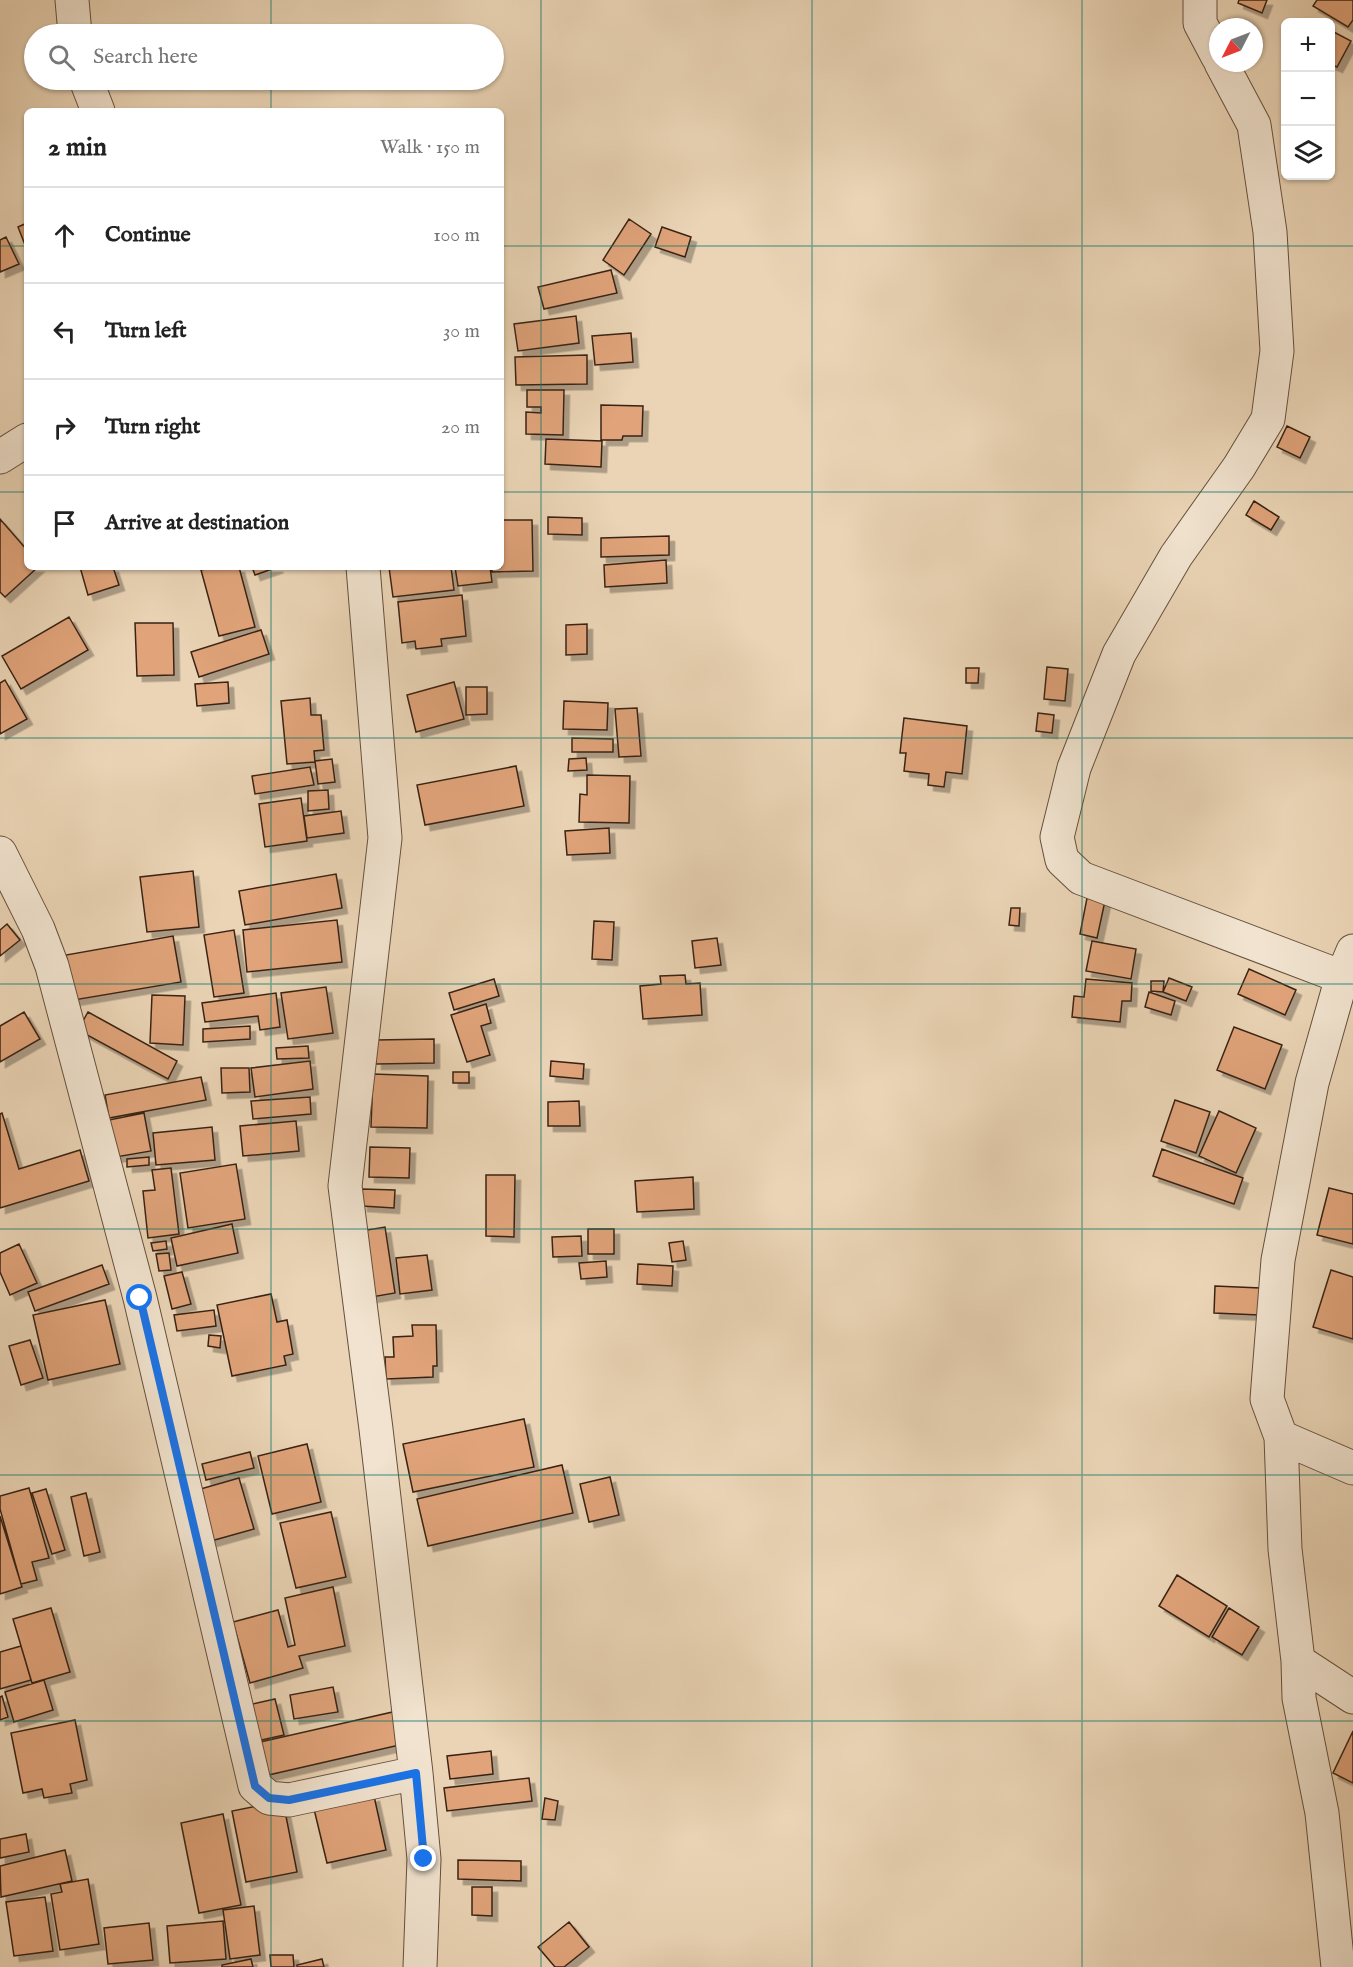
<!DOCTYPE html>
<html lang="en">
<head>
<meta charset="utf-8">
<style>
  :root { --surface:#fff; --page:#f6f6f6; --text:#222; --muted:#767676; --line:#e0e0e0 }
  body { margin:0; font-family:"IM FELL English",serif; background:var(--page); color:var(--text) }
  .controls { position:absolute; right:18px; top:18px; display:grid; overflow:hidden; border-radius:9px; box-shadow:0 2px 4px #0004 }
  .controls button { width:54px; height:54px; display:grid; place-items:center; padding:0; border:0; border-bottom:2px solid var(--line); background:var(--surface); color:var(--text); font:30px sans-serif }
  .compass { position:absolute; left:1209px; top:18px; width:54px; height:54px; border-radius:50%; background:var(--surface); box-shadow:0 2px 4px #0004; rotate:228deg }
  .stop { position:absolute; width:18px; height:18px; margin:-14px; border:4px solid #1a73e8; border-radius:50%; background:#fff }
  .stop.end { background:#1a73e8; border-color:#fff; box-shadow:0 2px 6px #0008 }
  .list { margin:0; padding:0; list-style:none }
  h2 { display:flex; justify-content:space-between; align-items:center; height:78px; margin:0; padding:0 24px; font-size:26px }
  h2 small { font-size:20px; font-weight:400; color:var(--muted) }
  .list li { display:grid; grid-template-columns:39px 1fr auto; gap:18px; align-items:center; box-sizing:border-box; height:96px; padding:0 24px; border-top:2px solid var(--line) }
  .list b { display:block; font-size:22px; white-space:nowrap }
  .list em { font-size:20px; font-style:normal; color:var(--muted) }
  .icon { flex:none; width:33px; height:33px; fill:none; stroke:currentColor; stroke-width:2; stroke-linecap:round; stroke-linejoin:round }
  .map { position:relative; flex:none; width:1353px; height:1967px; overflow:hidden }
  .search { position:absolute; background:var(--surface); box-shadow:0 2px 4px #0004; left:24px; top:24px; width:480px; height:66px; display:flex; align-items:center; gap:15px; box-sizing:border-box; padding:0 21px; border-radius:33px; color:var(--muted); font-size:22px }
  .panel { position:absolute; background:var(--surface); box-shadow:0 2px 4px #0004; left:24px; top:108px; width:480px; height:462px; border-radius:9px }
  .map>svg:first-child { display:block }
</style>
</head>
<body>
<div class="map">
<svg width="1353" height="1967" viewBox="0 0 1353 1967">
  <defs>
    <filter id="shadow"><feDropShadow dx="5.5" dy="5.5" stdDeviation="0" flood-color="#0004"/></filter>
  </defs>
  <rect width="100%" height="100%" fill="#ead4b5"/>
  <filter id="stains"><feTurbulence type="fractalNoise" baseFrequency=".00333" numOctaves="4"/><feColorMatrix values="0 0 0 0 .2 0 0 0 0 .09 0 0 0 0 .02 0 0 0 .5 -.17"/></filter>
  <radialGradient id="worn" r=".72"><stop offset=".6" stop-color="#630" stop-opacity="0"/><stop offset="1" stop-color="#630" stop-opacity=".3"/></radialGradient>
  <path fill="#e0a37a" stroke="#392414" stroke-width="1.5" filter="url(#shadow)" d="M1239,0H1267L1262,13L1238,3Z
    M1317,0H1353V20L1348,27L1313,6Z
    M1330,30L1351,41L1337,67L1330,64Z
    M629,219L651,234L624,275L603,260Z
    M27,223V250L18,227Z
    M662,227L691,237L685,257L655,247Z
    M6,237L19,264L0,272V240Z
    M611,270L617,293L544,309L538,287Z
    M576,316L579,343L518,351L514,324Z
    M631,333L633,362L595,365L592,336Z
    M587,355V384L516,385L515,357Z
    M527,390H564L563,435L526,434V412L541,413V407H527Z
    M601,405L643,406L642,436H623L622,440H601Z
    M1287,426L1310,437L1300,458L1277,447Z
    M546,439L602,441L601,467L545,464Z
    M1254,501L1279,517L1271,530L1246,515Z
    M548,517L582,518V535L548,534Z
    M0,519L27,550V567H38L5,597L0,592Z
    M501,520H532L533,571L492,572V567H501Z
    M669,536V555L601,557V538Z
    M666,560L667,583L605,587L604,565Z
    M80,567H113L119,585L88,595Z
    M213,567H239L255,627L219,636L201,570Z
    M252,567H278L255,575Z
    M389,567H451L454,590L393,597Z
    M455,567H490L492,582L458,586Z
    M462,595L466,636L441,639L442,646L416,649L415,641L402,643L398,602Z
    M69,617L88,650L21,689L2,656Z
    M135,623H173L174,675L137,676Z
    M587,624V654L566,655V625Z
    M261,630L269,654L199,677L191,652Z
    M1047,667L1068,669L1065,701L1044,699Z
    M966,668H979L978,683H966Z
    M5,680L27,719L0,734V683Z
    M228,682L229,703L197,706L195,684Z
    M454,682L464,719L416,732L407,695Z
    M466,687H487V714L466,715Z
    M310,698L311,715H321L324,750L314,751L315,762L287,764L281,701Z
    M564,701L608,703L607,730L563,729Z
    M637,708L641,756L619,757L615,709Z
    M1038,713L1054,715L1052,733L1036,731Z
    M904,718L967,726L962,774L946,772L944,787L928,785L929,774L904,771L906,753H900Z
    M572,738L613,739V752H572Z
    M586,758L587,770L568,771L569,759Z
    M332,759L335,782L318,784L315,761Z
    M516,766L524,806L425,825L417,785Z
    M310,767L314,785L255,794L252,776Z
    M587,775L630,776L629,823L579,822L580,794L587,795Z
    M328,790L329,809L308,811V791Z
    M301,798L307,841L265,847L259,804Z
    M341,811L344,833L307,838L304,816Z
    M609,828L610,853L567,855L565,831Z
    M193,871L199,927L147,932L140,877Z
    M336,874L342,908L245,925L239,891Z
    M1087,898L1105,901L1097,938L1080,934Z
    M1011,908H1020L1019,926L1009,925Z
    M337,920L342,962L247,972L243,930Z
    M594,921L614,922L612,960L592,959Z
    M7,924L20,940L0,956V930Z
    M234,930L244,993L214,997L204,935Z
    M173,936L181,982L74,1000L66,955Z
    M717,938L721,965L695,968L692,941Z
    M1092,941L1136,949L1131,979L1086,971Z
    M1249,969L1296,990L1285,1015L1238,994Z
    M685,975L686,984L700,983L702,1015L643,1019L640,986L661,984L660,976Z
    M1169,978L1192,987L1186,1001L1163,992Z
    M494,979L499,996L454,1010L449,993Z
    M1086,979L1132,983L1131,1001H1122L1120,1022L1072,1017L1074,996L1084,997Z
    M1151,981H1164L1163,992L1151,991Z
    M326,987L333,1033L288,1039L281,993Z
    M1149,992L1175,1001L1171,1015L1145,1007Z
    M276,993L280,1027L260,1030L258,1016L205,1022L202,1003Z
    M152,995L185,996L183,1045L150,1043Z
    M486,1004L491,1023L481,1026L490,1055L467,1062L451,1015Z
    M24,1012L40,1039L0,1062V1026Z
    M88,1012L177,1061L168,1079L78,1030Z
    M250,1026V1039L203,1042V1029Z
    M1234,1027L1282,1045L1265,1089L1217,1070Z
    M434,1039V1063L376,1064V1040Z
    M308,1046L309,1058L277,1059L276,1048Z
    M310,1061L313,1089L255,1097L251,1068Z
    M551,1061L584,1064L583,1079L550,1076Z
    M221,1068H249L250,1092L222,1093Z
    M453,1072H469V1083H453Z
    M373,1074L428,1076L427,1128L371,1127Z
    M201,1077L206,1100L109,1118L105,1095Z
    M310,1097L311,1114L253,1119L251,1101Z
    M1175,1100L1210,1112L1196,1153L1161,1141Z
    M579,1101L580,1126H548V1102Z
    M1219,1111L1256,1128L1236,1173L1199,1156Z
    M2,1113L19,1169L80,1150L89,1181L0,1208V1114Z
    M144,1113L151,1151L116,1157L109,1120Z
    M296,1121L299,1151L243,1156L240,1126Z
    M212,1127L215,1160L156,1165L153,1133Z
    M370,1147L410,1148L409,1178L369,1177Z
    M1162,1149L1243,1178L1234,1204L1153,1176Z
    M149,1157V1165L127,1167V1159Z
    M236,1164L245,1219L188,1228L180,1173Z
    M171,1168L179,1234L148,1238L143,1191L155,1190L152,1170Z
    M486,1175H515L514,1237L486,1236Z
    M693,1177L694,1209L637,1212L635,1181Z
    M1329,1188L1353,1194V1244L1317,1235Z
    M362,1189L395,1190L394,1208L362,1206Z
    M232,1224L238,1253L177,1266L171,1238Z
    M385,1227L395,1293L366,1298L355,1232Z
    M588,1229H614V1254H588Z
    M581,1236L582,1256L553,1257L552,1237Z
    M166,1241L167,1249L153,1251L151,1243Z
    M683,1241L686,1260L672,1262L669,1243Z
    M19,1244L37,1283L10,1295L0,1272V1253Z
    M169,1253L171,1270L159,1271L156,1254Z
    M427,1255L432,1290L400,1294L396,1258Z
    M606,1261L607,1277L581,1279L579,1263Z
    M638,1264L673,1266L672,1286L637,1284Z
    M102,1265L109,1284L35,1311L28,1292Z
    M1331,1270L1353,1277V1339L1313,1327Z
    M182,1272L191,1304L172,1309L164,1276Z
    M1215,1286L1260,1288L1259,1315L1214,1313Z
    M271,1294L277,1322L287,1320L293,1354L284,1356L286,1365L232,1376L217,1305Z
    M105,1300L120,1364L48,1380L33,1315Z
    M214,1310L216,1326L177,1331L174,1315Z
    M412,1325H436L437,1366H433V1377L386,1379L385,1357H394L393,1337L413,1336Z
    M209,1335L221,1336L220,1348L208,1346Z
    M30,1340L43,1378L21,1385L9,1346Z
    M524,1419L534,1467L413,1492L403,1444Z
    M307,1444L321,1502L272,1514L258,1456Z
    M250,1452L254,1468L206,1480L202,1464Z
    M562,1465L573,1513L428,1546L417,1499Z
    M610,1477L619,1515L589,1522L580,1484Z
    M239,1478L254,1529L211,1541L197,1490Z
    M29,1488L49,1558L32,1562L37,1580L21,1584L0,1509V1496Z
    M46,1489L65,1550L52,1554L32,1493Z
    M86,1493L100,1552L84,1556L71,1497Z
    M331,1512L346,1577L296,1588L280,1523Z
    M0,1516L22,1587L0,1594Z
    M1177,1575L1227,1606L1209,1637L1159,1606Z
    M333,1587L345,1646L299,1656L303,1668L250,1683L233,1622L278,1610L288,1647L295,1645L285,1598Z
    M51,1608L70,1672L32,1683L13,1619Z
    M1229,1608L1259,1627L1242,1655L1212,1637Z
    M21,1646L31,1680L0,1689V1652Z
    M44,1680L53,1710L14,1722L5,1692Z
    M333,1687L338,1712L294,1719L290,1695Z
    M2,1696L8,1717L0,1720V1697Z
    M275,1699L284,1735L257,1741L248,1705Z
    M397,1711L404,1744L264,1776L256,1743Z
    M75,1720L87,1780L70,1784L72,1793L44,1798L42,1789L23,1793L11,1733Z
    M1353,1731V1783L1333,1773Z
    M491,1751L493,1774L450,1779L447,1756Z
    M529,1778L532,1801L447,1811L444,1788Z
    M374,1796L386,1850L327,1863L314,1809Z
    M545,1798L558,1801L555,1820L542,1819Z
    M283,1801L297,1872L246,1882L232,1811Z
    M223,1814L241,1905L199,1913L181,1823Z
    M26,1834L29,1852L0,1858V1839Z
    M65,1850L72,1881L1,1897L0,1866Z
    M458,1860L521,1861V1881L458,1879Z
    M88,1879L99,1944L60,1950L51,1894L62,1892L60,1884Z
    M472,1887H492V1916L472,1915Z
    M45,1897L53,1951L14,1956L6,1902Z
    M254,1906L260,1955L230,1959L223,1910Z
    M223,1921L226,1959L170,1963L167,1926Z
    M569,1922L589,1947L564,1967H555L538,1947Z
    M149,1923L153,1960L108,1964L104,1928Z
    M270,1955H293L294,1967H271Z
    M251,1959L253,1967H222V1965Z
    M322,1959L324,1967H297V1965Z"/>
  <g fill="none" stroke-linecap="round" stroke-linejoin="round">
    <g stroke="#65503c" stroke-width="35">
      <path id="minor" d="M72,0L75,34
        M1200,0V23L1218,57
        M1221,63L1254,125L1270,232L1277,351L1268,419L1239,467L1176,556L1119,654L1074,768L1057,837L1062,860L1081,878L1342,977
        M86,80L98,111
        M0,457L27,440
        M363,567L385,838L345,1186L376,1429L416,1773L424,1859L420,1967
        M0,853L38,929L52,966L140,1298L255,1786L269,1798L289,1800L416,1773
        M1281,1437L1353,1468
        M1298,1661L1353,1697
        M1338,1967L1322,1813L1299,1698L1298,1661L1285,1549L1281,1437L1267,1399L1278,1260L1312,1083L1342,977L1353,951"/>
    </g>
    <use href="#minor" stroke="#f1e3cf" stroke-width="33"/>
  </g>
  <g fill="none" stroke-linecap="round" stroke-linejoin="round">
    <path stroke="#1a73e8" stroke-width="8" d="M140,1298L255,1786L269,1798L289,1800L416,1773L424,1859"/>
  </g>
  <path fill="none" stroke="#0f766e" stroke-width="1.5" stroke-opacity="0.55" d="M271,0V34M541,0V1967M812,0V1967M1082,0V1967M271,80V111M0,246H27M501,246H1353M0,492H27M501,492H1353M271,567V1967M0,738H1353M0,984H1353M0,1229H1353M0,1475H1353M0,1721H1353"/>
  <rect width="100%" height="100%" filter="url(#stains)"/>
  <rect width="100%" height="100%" fill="url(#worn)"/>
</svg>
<div class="controls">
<button>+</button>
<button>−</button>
<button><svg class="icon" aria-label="layers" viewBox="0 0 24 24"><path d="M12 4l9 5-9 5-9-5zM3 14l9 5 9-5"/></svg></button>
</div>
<svg class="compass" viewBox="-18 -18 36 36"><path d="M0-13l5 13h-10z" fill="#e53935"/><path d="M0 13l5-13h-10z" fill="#767676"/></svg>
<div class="stop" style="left:140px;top:1298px"></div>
<div class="stop end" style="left:424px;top:1859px"></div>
<div class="search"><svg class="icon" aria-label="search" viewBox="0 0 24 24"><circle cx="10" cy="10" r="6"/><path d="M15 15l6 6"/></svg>Search here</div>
<section class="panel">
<h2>2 min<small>Walk · 150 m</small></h2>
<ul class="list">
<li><svg class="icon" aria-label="ahead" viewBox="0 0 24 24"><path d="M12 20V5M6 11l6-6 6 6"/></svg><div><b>Continue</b></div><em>100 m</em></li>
<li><svg class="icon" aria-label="left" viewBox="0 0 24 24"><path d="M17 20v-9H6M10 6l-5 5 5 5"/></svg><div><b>Turn left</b></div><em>30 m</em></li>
<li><svg class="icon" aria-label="right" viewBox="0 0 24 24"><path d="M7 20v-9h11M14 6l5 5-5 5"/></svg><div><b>Turn right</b></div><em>20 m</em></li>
<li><svg class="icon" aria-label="arrive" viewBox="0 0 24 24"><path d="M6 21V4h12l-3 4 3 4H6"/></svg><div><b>Arrive at destination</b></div></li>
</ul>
</section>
</div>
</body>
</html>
